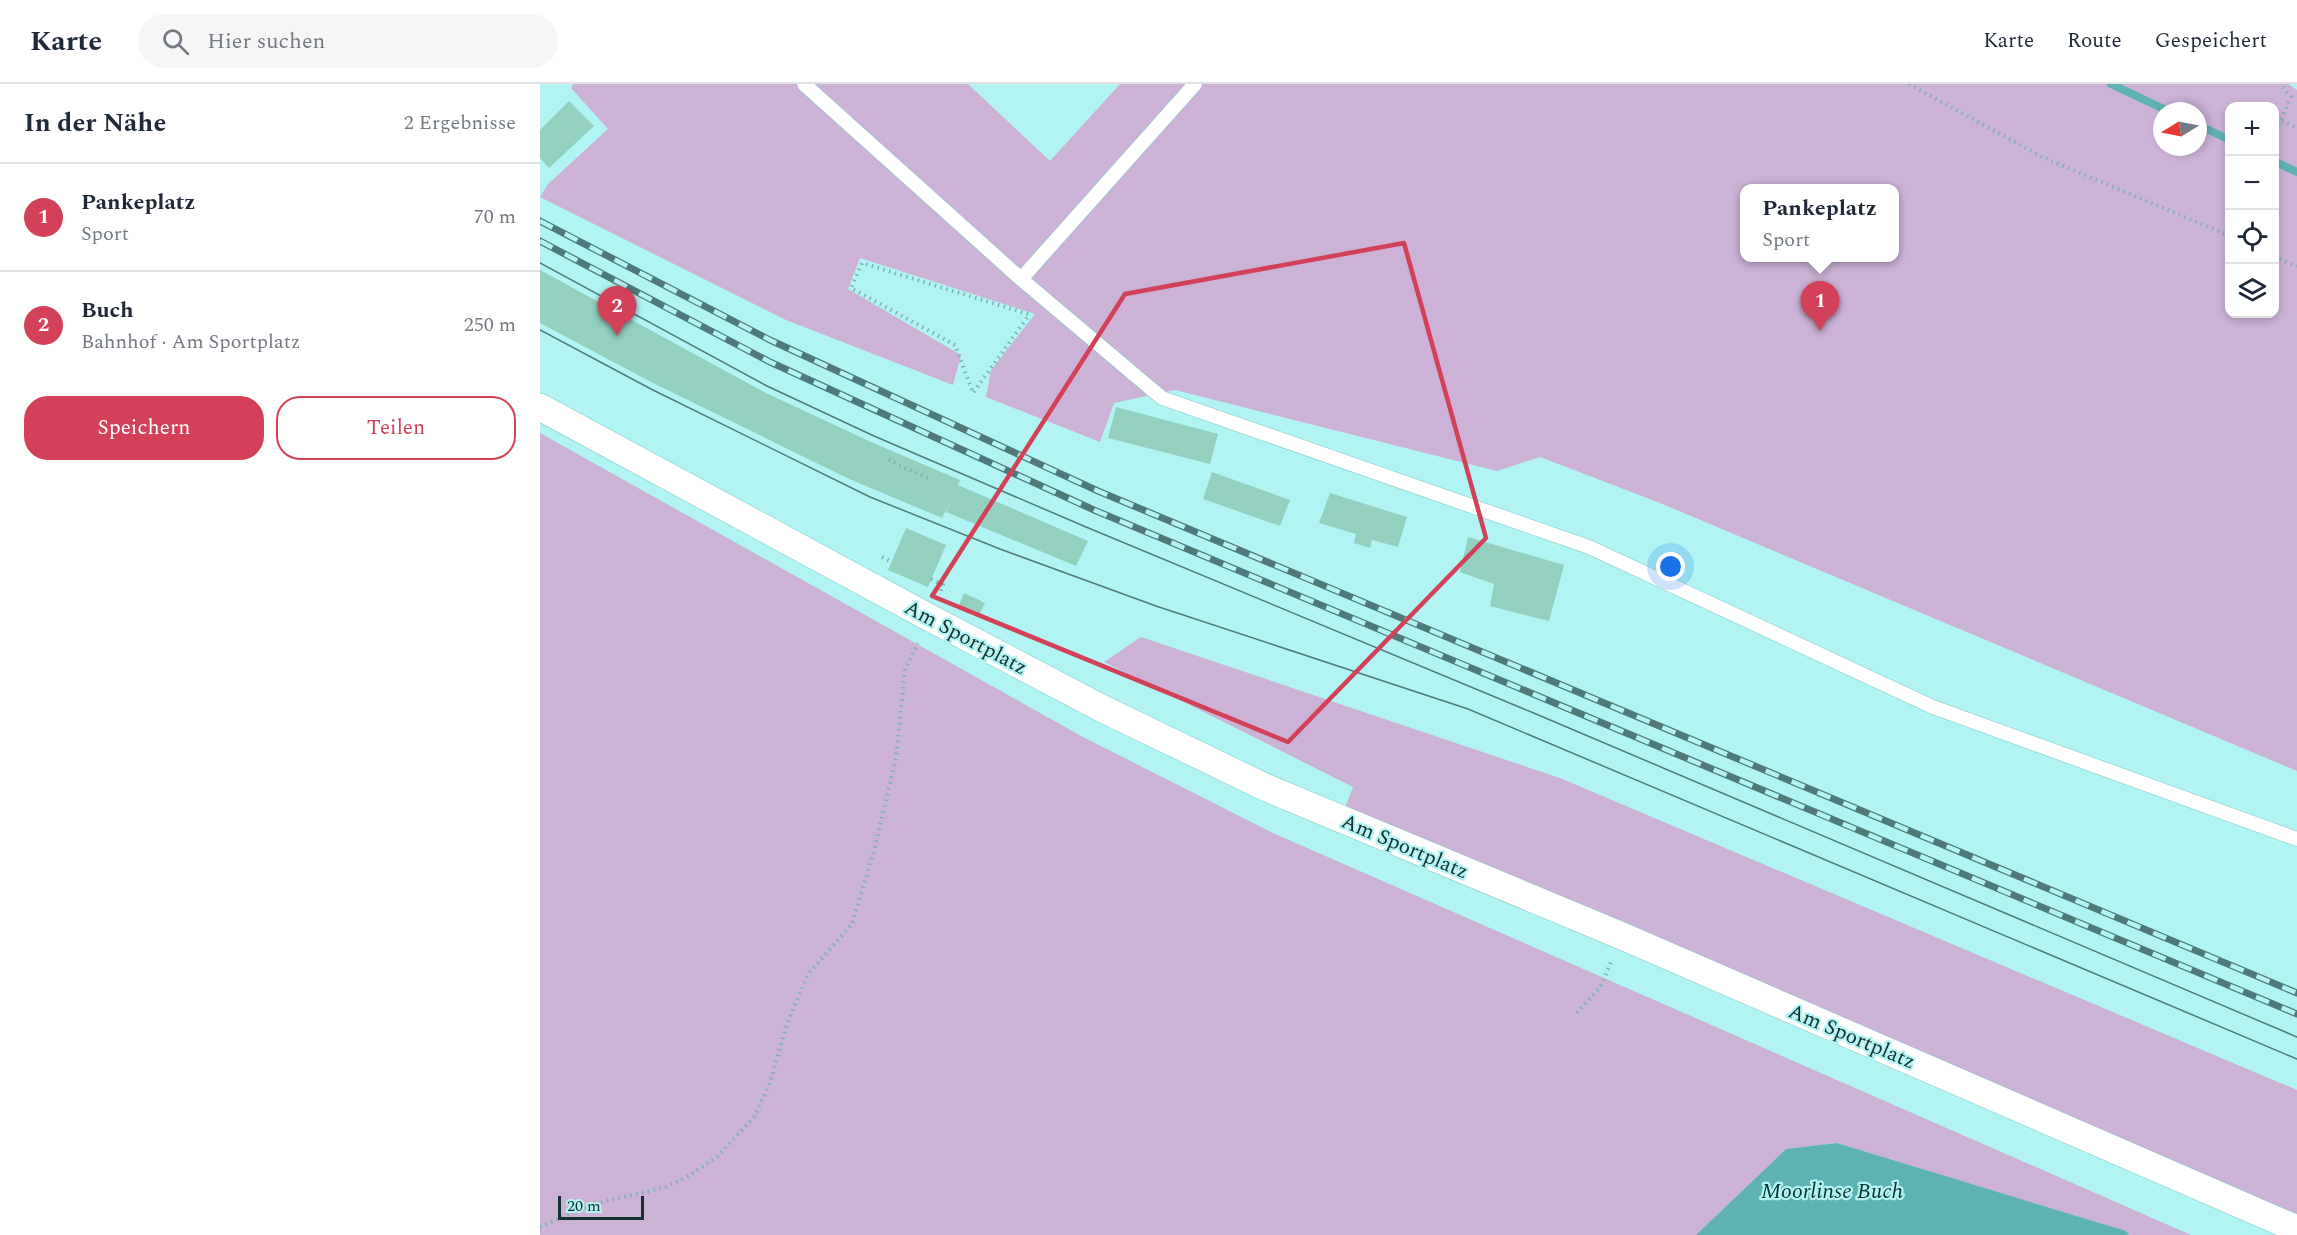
<!DOCTYPE html>
<html lang="de">
<head>
<meta charset="utf-8">
<style>
  :root { --surface:#fff; --page:#f6f6f7; --text:#1f2937; --muted:#747a83; --line:#e0e1e3; --accent:#d24157 }
  body { margin:0; font-family:Spectral,serif; background:var(--page); color:var(--text) }
  .controls { position:absolute; right:18px; top:18px; display:grid; overflow:hidden; border-radius:12px; box-shadow:0 3px 9px #0003 }
  .controls button { width:54px; height:54px; display:grid; place-items:center; padding:0; border:0; border-bottom:2px solid var(--line); background:var(--surface); color:var(--text); font:30px sans-serif }
  .compass { position:absolute; left:1613px; top:18px; width:54px; height:54px; border-radius:50%; background:var(--surface); box-shadow:0 3px 9px #0003; rotate:260deg }
  .scale { position:absolute; left:18px; bottom:15px; width:86px; box-sizing:border-box; padding-left:6px; border:3px solid #153030; border-top:0; font-size:16px; line-height:21px; white-space:nowrap; color:#153030; -webkit-text-stroke:4px #b2f4f4; paint-order:stroke }
  .you { position:absolute; left:1131px; top:483px; width:21px; height:21px; margin:-15px; border:4px solid #fff; border-radius:50%; background:#1a73e8; box-shadow:0 0 0 9px #1a73e833 }
  .badge { display:grid; place-items:center; width:39px; height:39px; border-radius:50%; background:var(--accent); color:#fff; font-size:20px; font-weight:700 }
  .pin { position:absolute; translate:-50% -50px; filter:drop-shadow(0 2px 3px #0008) }
  .pin::after { content:''; position:absolute; top:32px; width:21px; height:18px; background:inherit; clip-path:polygon(0 0,100% 0,50% 100%) }
  .popup { position:absolute; left:1200px; top:100px; width:159px; height:78px; box-sizing:border-box; display:grid; place-content:center; border-radius:12px; background:var(--surface); filter:drop-shadow(0 2px 4px #0005); font-size:20px; white-space:nowrap; color:var(--muted) }
  .popup b { font-size:22px; color:var(--text) }
  .popup::after { content:''; position:absolute; left:50%; top:100%; margin-left:-12px; border:12px solid transparent; border-top-color:var(--surface) }
  .list { margin:0; padding:0; list-style:none }
  h2 { display:flex; justify-content:space-between; align-items:center; height:78px; margin:0; padding:0 24px; font-size:26px }
  h2 small { font-size:20px; font-weight:400; color:var(--muted) }
  .list li { display:grid; grid-template-columns:39px 1fr auto; gap:18px; align-items:center; box-sizing:border-box; height:108px; padding:0 24px; border-top:2px solid var(--line) }
  .list b { display:block; font-size:22px; white-space:nowrap }
  .list p { margin:0; font-size:20px; white-space:nowrap; color:var(--muted) }
  .list em { font-size:20px; font-style:normal; color:var(--muted) }
  .actions { display:flex; gap:12px; padding:18px 24px }
  .actions a { flex:1; padding:14px 0; border:2px solid var(--accent); border-radius:24px; text-align:center; font-size:21px; color:var(--accent) }
  .actions .main { background:var(--accent); color:#fff }
  .icon { flex:none; width:33px; height:33px; fill:none; stroke:currentColor; stroke-width:2; stroke-linecap:round; stroke-linejoin:round }
  .map { position:relative; flex:none; width:1757px; height:1151px; overflow:hidden }
  header { display:flex; align-items:center; gap:36px; box-sizing:border-box; height:84px; padding:0 30px; background:var(--surface); border-bottom:2px solid var(--line) }
  header strong { font-size:28px }
  nav { display:flex; gap:33px; margin-inline-start:auto; font-size:21px }
  .search { width:420px; height:54px; background:var(--page); display:flex; align-items:center; gap:15px; box-sizing:border-box; padding:0 21px; border-radius:33px; color:var(--muted); font-size:22px }
  main { display:flex }
  aside { flex:1; background:var(--surface) }
  .map>svg:first-child { display:block }
</style>
</head>
<body>
<header>
<strong>Karte</strong>
<div class="search"><svg class="icon" aria-label="search" viewBox="0 0 24 24"><circle cx="10" cy="10" r="6"/><path d="M15 15l6 6"/></svg>Hier suchen</div>
<nav><a>Karte</a><a>Route</a><a>Gespeichert</a></nav>
</header>
<main>
<aside>
<h2>In der Nähe<small>2 Ergebnisse</small></h2>
<ul class="list">
<li><span class="badge">1</span><div><b>Pankeplatz</b><p>Sport</p></div><em>70 m</em></li>
<li><span class="badge">2</span><div><b>Buch</b><p>Bahnhof · Am Sportplatz</p></div><em>250 m</em></li>
</ul>
<div class="actions"><a class="main">Speichern</a><a>Teilen</a></div>
</aside>
<div class="map">
<svg width="1757" height="1151" viewBox="0 0 1757 1151">
  <rect width="100%" height="100%" fill="#b2f4f4"/>
  <path fill="#ccb2d7" fill-rule="evenodd" d="M33,0H428L510,77L580,0H1748L1757,6V687L1120,419L1000,373L957,387L635,306L574,319L560,358L446,313L451,286L495,230L320,174L308,205L421,271L413,301L246,236L0,113L8,100L68,45L31,4ZM1690,22H1734V230H1690ZM1622,27H1658V63H1622ZM1205,104H1355V174H1205Z
    M0,349L543,653L733,749L1651,1151H1589L1585,1147L1297,1059L1246,1065L1156,1151H0Z
    M601,553L1020,694L1757,1006V1133L805,724L813,703L564,578Z"/>
  <path fill="#5fb2b3" d="M1297,1059L1586,1147L1589,1151H1156L1246,1065Z"/>
  <g fill="none" stroke-linecap="round" stroke-linejoin="round">
    <path stroke="#5fb2b3" stroke-width="8" d="M1571,0L1628,27
      M1658,41L1690,56
      M1734,77L1757,88"/>
  </g>
  <path fill="#93d0c0" d="M29,17L54,42L9,84L0,74V46Z
    M0,186L224,308L331,358L420,396L418,401L548,457L536,482L406,428L411,417L402,434L307,394L113,299L0,239Z
    M576,323L678,350L670,380L568,354Z
    M672,388L750,416L740,442L663,415Z
    M790,409L867,433L858,463L832,456L830,464L814,459L816,450L779,439Z
    M366,444L406,461L388,503L348,486Z
    M928,453L1024,481L1009,537L950,522L954,500L920,488Z
    M424,509L445,519L439,531L419,521Z"/>
  <g fill="none" stroke-linecap="round" stroke-linejoin="round">
    <g stroke="#86c7c7" stroke-width="15">
      <path id="service" d="M264,0L481,195L622,314L1049,463L1393,623L1757,755
        M481,195L655,0"/>
    </g>
    <g stroke="#86c7c7" stroke-width="28">
      <path id="minor" d="M0,323L390,534L565,626L727,704L1082,852L1757,1145"/>
    </g>
    <path stroke="#7eb2b2" stroke-width="4" stroke-dasharray="1.5 4.5" stroke-linecap="butt" d="M1369,0L1502,73L1690,152
      M1742,37L1757,44
      M1734,52L1751,13L1740,0
      M1734,173L1757,182
      M488,230L322,179L311,204L415,261L433,309L489,231
      M349,375L358,381L391,395
      M342,473L352,478
      M391,495L403,501L400,508
      M1037,929L1061,902L1071,878
      M0,1143L49,1121L126,1103L147,1093L177,1073L214,1033L230,999L247,940L268,890L312,840L335,763L356,674L365,585L378,559"/>
    <use href="#service" stroke="#fff" stroke-width="14"/>
    <use href="#minor" stroke="#fff" stroke-width="27"/>
    <path stroke="#507a7a" stroke-width="1.5" d="M0,179L227,302L334,352L546,443L996,630L1757,953
      M0,246L111,305L330,413L460,465L616,522L928,625L1757,975"/>
    <g stroke="#507a7a" stroke-width="7">
      <path id="rail" d="M0,137L230,256L558,407L1757,909
        M0,157L230,278L554,426L1757,930"/>
    </g>
    <use href="#rail" stroke="#b2f4f4" stroke-width="4.5" stroke-dasharray="14" stroke-linecap="butt"/>
  </g>
  <path fill="none" stroke="#d24157" stroke-width="4.5" stroke-linejoin="round" d="M864,159L946,454L748,658L392,512L585,210Z"/>
  <g text-anchor="middle" stroke-width="4.5" stroke-linejoin="round" paint-order="stroke">
    <g font-size="21" fill="#153030" stroke="#b2f4f4">
      <text transform="translate(426 553) rotate(28)" y="7">Am Sportplatz</text>
      <text transform="translate(865 762) rotate(23)" y="7">Am Sportplatz</text>
      <text transform="translate(1312 952) rotate(23)" y="7">Am Sportplatz</text>
    </g>
    <g font-size="22" font-style="italic" fill="#073232" stroke="#b2f4f4">
      <text x="1292" y="1114">Moorlinse Buch</text>
    </g>
  </g>
</svg>
<div class="controls">
<button>+</button>
<button>−</button>
<button><svg class="icon" aria-label="locate" viewBox="0 0 24 24"><circle cx="12" cy="12" r="6"/><path d="M12 2v4M12 18v4M2 12h4M18 12h4"/></svg></button>
<button><svg class="icon" aria-label="layers" viewBox="0 0 24 24"><path d="M12 4l9 5-9 5-9-5zM3 14l9 5 9-5"/></svg></button>
</div>
<svg class="compass" viewBox="-18 -18 36 36"><path d="M0-13l5 13h-10z" fill="#e53935"/><path d="M0 13l5-13h-10z" fill="#747a83"/></svg>
<div class="scale">20 m</div>
<div class="you"></div>
<div class="pin badge" style="left:1280px;top:247px">1</div>
<div class="popup"><b>Pankeplatz</b>Sport</div>
<div class="pin badge" style="left:77px;top:252px">2</div>
</div>
</main>
</body>
</html>
